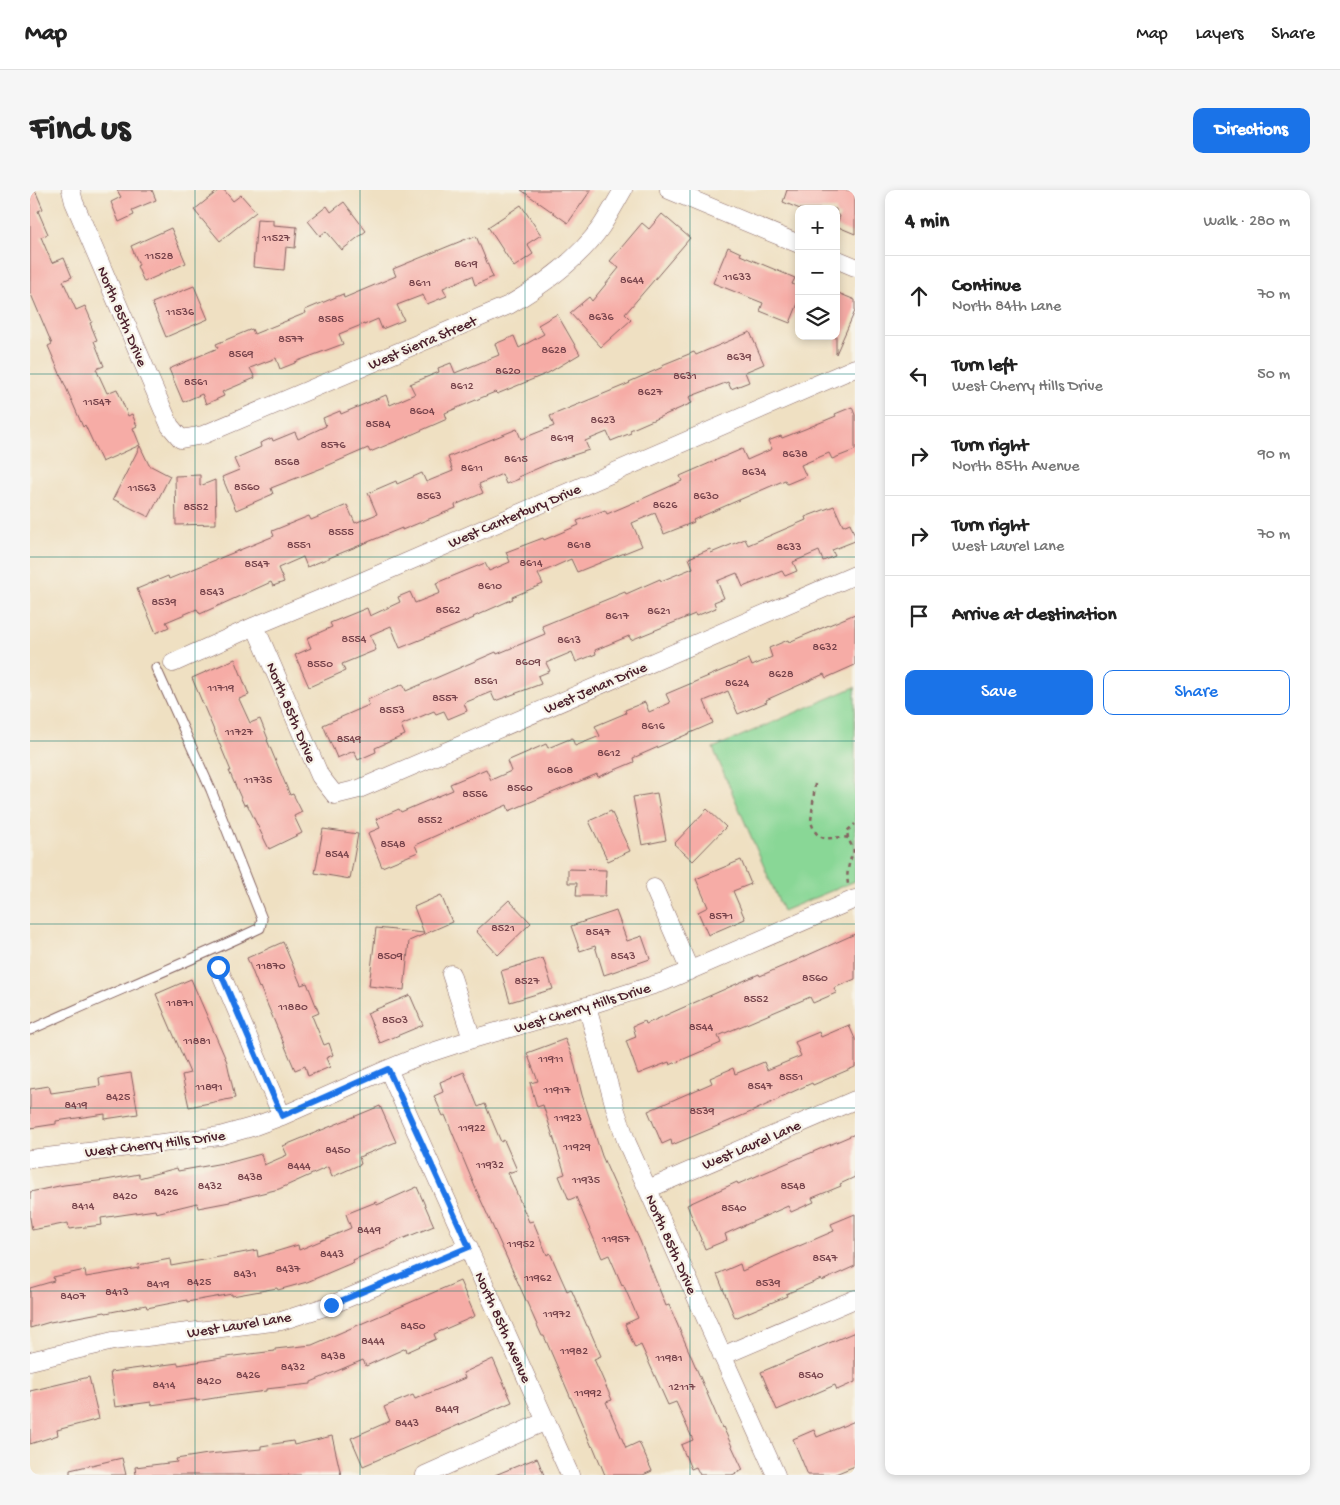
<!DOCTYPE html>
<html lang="en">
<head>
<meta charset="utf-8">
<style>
  :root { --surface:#fff; --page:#f6f6f6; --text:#222; --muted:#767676; --line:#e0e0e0; --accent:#1a73e8 }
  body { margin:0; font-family:"Gochi Hand",sans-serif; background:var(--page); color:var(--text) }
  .controls { position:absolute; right:15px; top:15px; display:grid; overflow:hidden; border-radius:10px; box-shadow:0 2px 8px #0003 }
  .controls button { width:45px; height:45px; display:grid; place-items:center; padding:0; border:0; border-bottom:1px solid var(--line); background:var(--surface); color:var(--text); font:25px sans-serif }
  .stop { position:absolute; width:15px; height:15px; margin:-11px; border:4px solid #1a73e8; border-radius:50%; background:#fff }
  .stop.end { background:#1a73e8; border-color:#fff; box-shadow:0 1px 5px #0008 }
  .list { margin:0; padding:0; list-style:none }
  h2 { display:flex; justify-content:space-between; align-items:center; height:65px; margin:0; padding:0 20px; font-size:21px }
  h2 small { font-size:16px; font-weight:400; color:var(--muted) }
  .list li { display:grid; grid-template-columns:32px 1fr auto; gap:15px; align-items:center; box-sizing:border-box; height:80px; padding:0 20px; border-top:1px solid var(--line) }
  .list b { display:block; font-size:19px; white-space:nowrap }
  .list p { margin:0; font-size:16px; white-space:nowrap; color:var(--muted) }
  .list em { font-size:16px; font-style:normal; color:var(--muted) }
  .actions { display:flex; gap:10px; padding:15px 20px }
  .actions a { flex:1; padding:11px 0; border:1px solid var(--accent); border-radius:10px; text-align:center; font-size:18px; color:var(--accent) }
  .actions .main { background:var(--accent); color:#fff }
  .icon { flex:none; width:28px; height:28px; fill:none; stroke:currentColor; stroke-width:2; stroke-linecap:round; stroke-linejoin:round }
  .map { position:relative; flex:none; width:825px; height:1285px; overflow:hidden; border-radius:10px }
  header { display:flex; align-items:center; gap:30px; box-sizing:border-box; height:70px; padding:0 25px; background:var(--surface); border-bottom:1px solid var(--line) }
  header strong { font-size:24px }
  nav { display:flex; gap:28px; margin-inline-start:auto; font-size:18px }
  .intro { display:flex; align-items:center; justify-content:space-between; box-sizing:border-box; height:120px; padding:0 30px }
  h1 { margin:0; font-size:35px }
  .button { padding:12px 22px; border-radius:10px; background:var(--accent); color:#fff; font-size:18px; font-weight:700 }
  main { display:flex; gap:30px; padding:0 30px }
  aside { flex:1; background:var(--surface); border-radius:10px; box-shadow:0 2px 8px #0003 }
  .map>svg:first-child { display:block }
</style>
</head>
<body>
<header>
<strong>Map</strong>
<nav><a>Map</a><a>Layers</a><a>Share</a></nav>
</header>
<div class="intro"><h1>Find us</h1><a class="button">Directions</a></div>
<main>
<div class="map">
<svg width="825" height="1285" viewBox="0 0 825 1285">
  <rect width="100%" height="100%" fill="#f7f3e8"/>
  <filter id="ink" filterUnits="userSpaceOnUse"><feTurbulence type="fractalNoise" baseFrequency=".02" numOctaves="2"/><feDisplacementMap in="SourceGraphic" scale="10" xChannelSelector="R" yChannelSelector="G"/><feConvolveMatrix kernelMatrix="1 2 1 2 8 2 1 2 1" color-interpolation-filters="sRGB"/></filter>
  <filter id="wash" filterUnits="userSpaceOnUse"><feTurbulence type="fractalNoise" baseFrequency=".0096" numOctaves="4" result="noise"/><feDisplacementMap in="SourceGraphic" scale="20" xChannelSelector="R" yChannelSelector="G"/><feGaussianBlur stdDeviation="1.12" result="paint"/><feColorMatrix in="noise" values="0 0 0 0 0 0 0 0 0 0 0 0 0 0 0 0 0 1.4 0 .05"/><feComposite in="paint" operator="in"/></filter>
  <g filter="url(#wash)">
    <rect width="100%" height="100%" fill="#efe0c2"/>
    <path fill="#89d796" stroke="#6a7b60" d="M825,497V691L753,721L683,558Z"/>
    <g id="blocks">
      <path fill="#f6aca6" d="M0,0H5L13,19L8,21L18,44L11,47L22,73L34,68L42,87L33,91L46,120L55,116L62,132L60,133L67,150L64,151L74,176L66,179L77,203L87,199L98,226L102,224L107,236L103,238L110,255L72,272L55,235L53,237L31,186L18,156L22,154L0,102Z
        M87,0H122L126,10L102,20L104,25L89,32L81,12L91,7Z
        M189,0H194L203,11L211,5L226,22L190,51L164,20Z
        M491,0H561L538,33Z
        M757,0H819L825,2V44L806,36L810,26L806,24V19H770L753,12Z
        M314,12L336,41L312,60L296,41L290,46L278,31L297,16L301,22Z
        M491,15L511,45L497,54L503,64L484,77L458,37Z
        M632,24L660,48L595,124L601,130L571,157L540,123L559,107L562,111L589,78L580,71L612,33L619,39Z
        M227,29L243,30V35L267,37L265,58L256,57L254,80L223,77Z
        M141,38L156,73L114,92L107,76L109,75L101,56Z
        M446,46L463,87L445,95L442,86L413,98L417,106L397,114L393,105L367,115L374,130L352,139L348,129L334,135V134L309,144L313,154L265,172V173L250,179L246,168L220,178L225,188L192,202L194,206L176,214L172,204L153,212L139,179L188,158L186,154L222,139L224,144L276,123L275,120L313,104L314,108L366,86L363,79L441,47L440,49Z
        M698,57L711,63L710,65L765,88L762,94L769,97V111L760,133L730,121L733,113L683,93Z
        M164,96L178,129L136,147L122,113Z
        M806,102L825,110V121L806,164Z
        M527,124L550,164L518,183L467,204L465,202L415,223L417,229L374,248L340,262L338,258L292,278L241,298L243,304L206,320L192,287L209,280L204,269L231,257L230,253L242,248L243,251L265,242L268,249L296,236L293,228L310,221L311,224L356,205L360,215L385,204L380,194L409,182L408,178L421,173L425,183L469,165L465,154L484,146L489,158L514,144L508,135Z
        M720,142L734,174L715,182L719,192L701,199L698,192L659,207L662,213L600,240L601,243L581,251L577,242L555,251L559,260L522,272L488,287L489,289L476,294L472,284L449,294L453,303L425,315L426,318L389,333L372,340V338L277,377L273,367L248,378L254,392L243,396L241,392L170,424L167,419L136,432L139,437L126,443L107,399L138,386L139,389L244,346L242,341L279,326L281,330L317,315L325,333L347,324L338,303L366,291L367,294L392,283L396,292L423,281L418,267L487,239L491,249L524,236L520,226L600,193L599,192L633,177L632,175L664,162L666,165Z
        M822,217L825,225V260L802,269L799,263L771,275L776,286L757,294L755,290L663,330L664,332L634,344L625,323L602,333L612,356L547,382L541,369L508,384L513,394L482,407L483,409L443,427L444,428L370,458L361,436L340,445L346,460L312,474L315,481L279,497L265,465L281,458L277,448L302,437L300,433L337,418L340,426L370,412L368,407L380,402L385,413L410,403L406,393L455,373L459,381L480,372L476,362L513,348L514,350L549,335L547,331L575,320L577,324L612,309L652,291L650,286L712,259L717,270L742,259L738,251L751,246L752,248L775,239L806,226L805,224Z
        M110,256L119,275L140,286L119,327L83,309Z
        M170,285V296L185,290L186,334L146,335L145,286Z
        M804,316L813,336L820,333L825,346V351L802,360L805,366L793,371L789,361L763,372L767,381L755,386L752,381L713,397L707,383L687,391L694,408L684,412L686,418L666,426L665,424L601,450L599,446L565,460L566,464L546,472L542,462L516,473L520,481L508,486L511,494L465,511L461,502L434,513L437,521L418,529L414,521L406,524L404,521L371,535L375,545L345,558L346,562L328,570L324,561L307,568L293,535L339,515L337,510L373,494L376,501L466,462L467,464L515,444L512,436L595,402L596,404L630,389L631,391L663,378L659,368L680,359L681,363L715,349L718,355L776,330L775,327Z
        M825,424V475L796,488L794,484L736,510L737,512L708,524L698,501L674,511L683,533L603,568L604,572L568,587L567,584L479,621L477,615L425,637L385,655L388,662L352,677L338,643L350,638L346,629L369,619L371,622L423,600L420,594L456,579L461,590L481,581L477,571L516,554L518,558L542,548L545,556L570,546L565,536L596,523L595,520L615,512L619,522L640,513L636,504L719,469L722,476L742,467L739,458L758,450L759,452Z
        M205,469L219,505L209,509L220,533L230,529L238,549L237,550L260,605L263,604L272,622L264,626L272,643L239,659L217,614L214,615L199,581H201L162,488Z
        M627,603L636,650L612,655L603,607Z
        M677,619L696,637L663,671L644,654Z
        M581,621L600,661L578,671L559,631Z
        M293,639L328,644L320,689L285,683Z
        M711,670L721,694L703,701L715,729L678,745L668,722L678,717L666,689Z
        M538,679L576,680L575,706H546L547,693H538Z
        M411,705L422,732L379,751L374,800L339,796L346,738L394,743L384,717Z
        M479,710L501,733L468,765L446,741Z
        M586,721L597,751L612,746L620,769L574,785L565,756L550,761L541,736Z
        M825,744V789L804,798L806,803L783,813L780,807L688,846L691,853L640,875L639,872L608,884L596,851L606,847L603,836L615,831L616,834L729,784L730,786L765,771Z
        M253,752L271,795L277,793L289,823L282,826L294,855L299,853L303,865L296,868L300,877L278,886L275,876L265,880L230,797L229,798L217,768Z
        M513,768L523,799L480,812L471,781Z
        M161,789L197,872L205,908L159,917L152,885L160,883L126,804Z
        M380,805L393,835L350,853L337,823Z
        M819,835L825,849V877L783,895L782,893L749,908V909L721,922L642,955L641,950L632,954L618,921L682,893L680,888L703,878L705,884L734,872L737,880L771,866L765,852L789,842L791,847Z
        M535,849L543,868L552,905L572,966L610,1051L636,1116L639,1115L692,1238L693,1237L713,1280L702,1285H670L666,1277L661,1279L651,1255L663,1250L646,1212L638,1215L611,1155L605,1158L595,1134L608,1128L593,1094L592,1095L579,1065L572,1068L546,1007L539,1010L529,986L535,984L513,915L507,917L500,893L508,891L497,863Z
        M434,882L448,917L455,914L471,952L474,950L487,980L478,983L499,1032L503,1031L517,1065L520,1063L537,1101L541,1099L557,1136H558L571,1166L564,1169L582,1210L576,1212L596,1258L609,1252L622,1281L613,1285H575L563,1256L562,1257L514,1146H512L445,997L415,925L413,926L404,906L413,902L410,892Z
        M101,883L108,924L75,929V924L26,931V934L0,938V899L19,896L21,903L70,896L69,888Z
        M350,916L366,952L329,967L331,974L302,987L298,977L249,999L200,1011V1012L168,1018L167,1013L126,1023L125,1020L71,1028L72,1035L39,1039L38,1033L2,1040L0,1028V1002L34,995L76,990L109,984V988L147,978L148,981L193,973L194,974L231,964L234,975L257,965L253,956Z
        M825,944V987L810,994L811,996L782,1008L784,1012L761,1022L758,1016L695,1044L697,1050L675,1059L657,1015L707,992L708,994Z
        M387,997L404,1036L362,1053V1054L323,1070L324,1072L277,1092L248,1100L247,1098L202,1106V1104L157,1112V1110L117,1118L116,1115L76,1123L75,1122L20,1132L0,1138V1098L24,1091L23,1087L55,1080L56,1087L109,1078L108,1075L140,1069L141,1076L227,1060L228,1067L268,1055L269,1060L321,1038L316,1024L346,1012L347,1015Z
        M825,1024V1076L792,1091L791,1089L756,1104L757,1106L705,1128L687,1084L710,1074L712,1081L746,1066L804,1041L801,1034Z
        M430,1091L445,1126L404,1144L406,1149L377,1162L376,1158L336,1176L333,1170L281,1192V1194L236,1199V1201L197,1206L166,1211V1209L121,1215V1212L85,1217L80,1182L148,1173V1175L204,1166L245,1161V1159L282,1155Z
        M825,1142V1192L807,1200L805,1195L747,1220L731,1182Z
        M463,1169L482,1212L333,1276L321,1248L360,1231L354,1217L383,1205L385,1209L435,1188L433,1183Z
        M59,1187L69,1229L27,1240L28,1245L0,1254V1201Z
        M825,1231V1276L803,1285H778L763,1249L784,1240L787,1247Z
        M302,1246L311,1285H106L105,1277L147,1272L146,1269L178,1264L231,1259V1256L263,1251L264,1255Z
        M92,1268L96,1285H40V1280Z
        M507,1268L514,1285H465Z"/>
    </g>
  </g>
  <g filter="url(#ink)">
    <use href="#blocks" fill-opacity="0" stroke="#846360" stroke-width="1"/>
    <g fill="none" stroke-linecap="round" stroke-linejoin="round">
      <g stroke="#846360" stroke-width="11">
        <path id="service" d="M0,840C76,805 154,774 230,738L232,729L181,600L126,478"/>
      </g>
      <g stroke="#846360" stroke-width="19">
        <path id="minor" d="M41,0L44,12L140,236L151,249L173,245L479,115C513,95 548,70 571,37C579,25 586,12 593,0
          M639,0L769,54
          M806,69L825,77
          M225,436L290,586L305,605L329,599L825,385
          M143,473L225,436L331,392L825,178
          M624,698L660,781
          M188,777L252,926
          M421,784L442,849
          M557,816L586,921L597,953L746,1285
          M358,879L540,1285
          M0,969L190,946L222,937L252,926L358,879L387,867L442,849L557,816L633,792L825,709
          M618,999L825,910
          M692,1166L825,1109
          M0,1171L83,1151L251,1131L301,1115L439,1057
          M395,1285L516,1231"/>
      </g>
      <path stroke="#846360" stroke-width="2.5" stroke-dasharray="4 4" stroke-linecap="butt" d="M785,594L781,631C788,658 802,644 818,648L824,661C819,671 816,683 818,694
        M818,648L817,641L825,634"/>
      <use href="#service" stroke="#fff" stroke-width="9"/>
      <use href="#minor" stroke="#fff" stroke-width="18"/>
    </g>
  </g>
  <g fill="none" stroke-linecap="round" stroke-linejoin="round" filter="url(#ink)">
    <path stroke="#1a73e8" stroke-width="6" d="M188,777L252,926L358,879L439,1057L301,1115"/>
  </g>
  <path fill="none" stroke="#0f766e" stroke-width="1" stroke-opacity="0.55" d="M165,0V1285M330,0V1285M495,0V1285M660,0V1285M0,184H825M0,367H825M0,551H825M0,734H825M0,918H825M0,1101H825"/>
  <g text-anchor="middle" stroke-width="4.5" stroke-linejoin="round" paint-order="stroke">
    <g font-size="12" fill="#75424a">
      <text x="246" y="51">11527</text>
      <text x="129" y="69">11528</text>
      <text x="436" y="77">8619</text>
      <text x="707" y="90">11633</text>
      <text x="602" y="93">8644</text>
      <text x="390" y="96">8611</text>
      <text x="150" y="125">11536</text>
      <text x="571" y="130">8636</text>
      <text x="301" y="132">8585</text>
      <text x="261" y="152">8577</text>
      <text x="524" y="163">8628</text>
      <text x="211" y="167">8569</text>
      <text x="709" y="170">8639</text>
      <text x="478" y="184">8620</text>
      <text x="655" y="189">8631</text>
      <text x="166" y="195">8561</text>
      <text x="432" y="199">8612</text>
      <text x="620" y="205">8627</text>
      <text x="67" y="215">11547</text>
      <text x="392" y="224">8604</text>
      <text x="573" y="233">8623</text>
      <text x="348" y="237">8584</text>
      <text x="532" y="251">8619</text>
      <text x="303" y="258">8576</text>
      <text x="765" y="267">8638</text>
      <text x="486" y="272">8615</text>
      <text x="257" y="275">8568</text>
      <text x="442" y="281">8611</text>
      <text x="724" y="285">8634</text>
      <text x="217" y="300">8560</text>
      <text x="112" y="301">11563</text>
      <text x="399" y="309">8563</text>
      <text x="676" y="309">8630</text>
      <text x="635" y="318">8626</text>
      <text x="166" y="320">8552</text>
      <text x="311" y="345">8555</text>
      <text x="269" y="358">8551</text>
      <text x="549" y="358">8618</text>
      <text x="759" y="360">8633</text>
      <text x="501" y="376">8614</text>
      <text x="227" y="377">8547</text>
      <text x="460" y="399">8610</text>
      <text x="182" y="405">8543</text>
      <text x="134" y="415">8539</text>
      <text x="418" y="423">8562</text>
      <text x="629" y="424">8621</text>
      <text x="587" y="429">8617</text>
      <text x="324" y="452">8554</text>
      <text x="539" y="453">8613</text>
      <text x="795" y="460">8632</text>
      <text x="498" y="475">8609</text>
      <text x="290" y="477">8550</text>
      <text x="751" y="487">8628</text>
      <text x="456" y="494">8561</text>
      <text x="707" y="496">8624</text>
      <text x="191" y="501">11719</text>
      <text x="415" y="511">8557</text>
      <text x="362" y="523">8553</text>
      <text x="623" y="539">8616</text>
      <text x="209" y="545">11727</text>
      <text x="319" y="552">8549</text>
      <text x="579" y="566">8612</text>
      <text x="530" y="583">8608</text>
      <text x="228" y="593">11735</text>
      <text x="490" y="601">8560</text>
      <text x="445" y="607">8556</text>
      <text x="400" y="633">8552</text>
      <text x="363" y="657">8548</text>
      <text x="307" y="667">8544</text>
      <text x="691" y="729">8571</text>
      <text x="473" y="741">8521</text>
      <text x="568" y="745">8547</text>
      <text x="360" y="769">8509</text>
      <text x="593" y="769">8543</text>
      <text x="241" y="779">11870</text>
      <text x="785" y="791">8560</text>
      <text x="497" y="794">8527</text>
      <text x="726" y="812">8552</text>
      <text x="150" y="816">11871</text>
      <text x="263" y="820">11880</text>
      <text x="365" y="833">8503</text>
      <text x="671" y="840">8544</text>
      <text x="167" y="854">11881</text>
      <text x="521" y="872">11911</text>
      <text x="761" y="890">8551</text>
      <text x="730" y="899">8547</text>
      <text x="179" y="900">11891</text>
      <text x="527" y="903">11917</text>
      <text x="88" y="910">8425</text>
      <text x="46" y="918">8419</text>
      <text x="672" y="924">8539</text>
      <text x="538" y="931">11923</text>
      <text x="442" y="941">11922</text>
      <text x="547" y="960">11929</text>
      <text x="308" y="963">8450</text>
      <text x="460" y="978">11932</text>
      <text x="269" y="979">8444</text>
      <text x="220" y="990">8438</text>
      <text x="556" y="993">11935</text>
      <text x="180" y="999">8432</text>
      <text x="763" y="999">8548</text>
      <text x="136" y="1005">8426</text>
      <text x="95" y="1009">8420</text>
      <text x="53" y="1019">8414</text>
      <text x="704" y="1021">8540</text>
      <text x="339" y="1043">8449</text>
      <text x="586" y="1052">11957</text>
      <text x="491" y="1057">11952</text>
      <text x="302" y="1067">8443</text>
      <text x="795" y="1071">8547</text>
      <text x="258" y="1082">8437</text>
      <text x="215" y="1087">8431</text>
      <text x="508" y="1091">11962</text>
      <text x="169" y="1095">8425</text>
      <text x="738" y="1096">8539</text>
      <text x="128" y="1097">8419</text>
      <text x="87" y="1105">8413</text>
      <text x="43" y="1109">8407</text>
      <text x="527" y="1127">11972</text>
      <text x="383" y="1139">8450</text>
      <text x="343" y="1154">8444</text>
      <text x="544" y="1164">11982</text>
      <text x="303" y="1169">8438</text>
      <text x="639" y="1171">11981</text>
      <text x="263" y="1180">8432</text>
      <text x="218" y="1188">8426</text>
      <text x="781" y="1188">8540</text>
      <text x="179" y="1194">8420</text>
      <text x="134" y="1198">8414</text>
      <text x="652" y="1200">12117</text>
      <text x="558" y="1206">11992</text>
      <text x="417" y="1222">8449</text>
      <text x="377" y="1236">8443</text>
    </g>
    <g font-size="15" fill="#4a1f2b" stroke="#f7f3e8">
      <text transform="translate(93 126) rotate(67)" y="5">North 85th Drive</text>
      <text transform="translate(392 152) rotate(-23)" y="5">West Sierra Street</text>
      <text transform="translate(484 325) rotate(-23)" y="5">West Canterbury Drive</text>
      <text transform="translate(565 497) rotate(-23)" y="5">West Jenan Drive</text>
      <text transform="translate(262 522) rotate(67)" y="5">North 85th Drive</text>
      <text transform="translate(552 817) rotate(-17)" y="5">West Cherry Hills Drive</text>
      <text transform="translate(125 953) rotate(-7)" y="5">West Cherry Hills Drive</text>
      <text transform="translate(721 954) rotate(-23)" y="5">West Laurel Lane</text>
      <text transform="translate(642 1054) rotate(66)" y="5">North 85th Drive</text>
      <text transform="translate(209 1134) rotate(-9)" y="5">West Laurel Lane</text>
      <text transform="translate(474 1137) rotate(66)" y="5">North 85th Avenue</text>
    </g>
  </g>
</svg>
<div class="controls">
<button>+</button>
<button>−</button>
<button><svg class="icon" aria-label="layers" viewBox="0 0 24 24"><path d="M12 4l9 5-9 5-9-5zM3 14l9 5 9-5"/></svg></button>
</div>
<div class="stop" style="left:188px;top:777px"></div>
<div class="stop end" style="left:301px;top:1115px"></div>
</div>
<aside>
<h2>4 min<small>Walk · 280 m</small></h2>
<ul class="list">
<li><svg class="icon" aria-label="ahead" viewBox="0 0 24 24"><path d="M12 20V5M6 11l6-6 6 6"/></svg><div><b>Continue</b><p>North 84th Lane</p></div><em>70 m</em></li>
<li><svg class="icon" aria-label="left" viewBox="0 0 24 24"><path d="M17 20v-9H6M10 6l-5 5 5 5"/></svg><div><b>Turn left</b><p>West Cherry Hills Drive</p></div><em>50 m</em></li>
<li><svg class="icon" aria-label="right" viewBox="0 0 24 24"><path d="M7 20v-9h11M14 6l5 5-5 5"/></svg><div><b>Turn right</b><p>North 85th Avenue</p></div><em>90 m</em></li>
<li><svg class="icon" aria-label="right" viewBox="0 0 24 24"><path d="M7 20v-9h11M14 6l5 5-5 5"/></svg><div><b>Turn right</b><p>West Laurel Lane</p></div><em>70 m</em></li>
<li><svg class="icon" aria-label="arrive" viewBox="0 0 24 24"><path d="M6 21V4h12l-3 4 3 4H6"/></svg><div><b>Arrive at destination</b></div></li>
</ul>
<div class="actions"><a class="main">Save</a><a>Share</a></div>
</aside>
</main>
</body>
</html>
